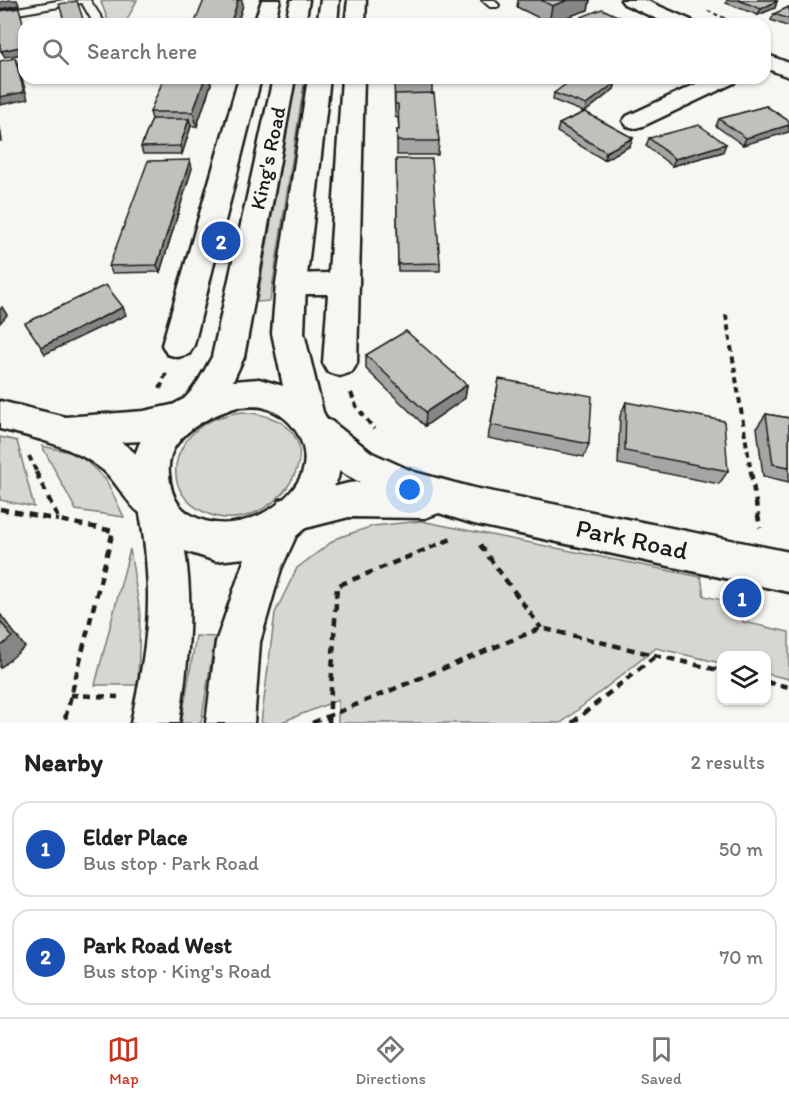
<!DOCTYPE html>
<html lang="en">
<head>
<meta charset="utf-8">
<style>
  :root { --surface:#fff; --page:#f6f6f6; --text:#222; --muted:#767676; --line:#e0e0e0; --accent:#c8321e }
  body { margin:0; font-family:Itim,sans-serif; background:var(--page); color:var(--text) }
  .controls { position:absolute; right:18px; bottom:18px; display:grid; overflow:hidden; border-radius:12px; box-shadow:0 2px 4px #0004 }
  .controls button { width:54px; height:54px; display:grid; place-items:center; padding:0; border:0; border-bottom:2px solid var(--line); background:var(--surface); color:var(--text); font:30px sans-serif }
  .you { position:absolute; left:410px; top:490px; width:21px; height:21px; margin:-15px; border:4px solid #fff; border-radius:50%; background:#1a73e8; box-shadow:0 0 0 9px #1a73e833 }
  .badge { display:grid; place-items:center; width:39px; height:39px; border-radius:50%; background:var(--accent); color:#fff; font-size:20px; font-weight:700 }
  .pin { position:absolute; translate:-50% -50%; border:3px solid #fff; box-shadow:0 2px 6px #0006 }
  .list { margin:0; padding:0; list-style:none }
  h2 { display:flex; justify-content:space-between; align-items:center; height:78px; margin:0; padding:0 24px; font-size:26px }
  h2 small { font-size:20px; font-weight:400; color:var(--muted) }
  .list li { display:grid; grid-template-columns:39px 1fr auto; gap:18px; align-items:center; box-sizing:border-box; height:96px; margin:0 12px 12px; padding:0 12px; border:2px solid var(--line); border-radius:18px }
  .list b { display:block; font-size:22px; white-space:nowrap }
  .list p { margin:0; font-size:20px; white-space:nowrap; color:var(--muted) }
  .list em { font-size:20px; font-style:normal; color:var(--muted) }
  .icon { flex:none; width:33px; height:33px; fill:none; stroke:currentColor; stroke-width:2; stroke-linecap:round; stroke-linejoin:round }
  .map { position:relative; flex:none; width:789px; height:723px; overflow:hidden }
  .search { position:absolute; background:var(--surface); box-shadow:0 2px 4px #0004; left:18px; right:18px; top:18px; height:66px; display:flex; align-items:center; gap:15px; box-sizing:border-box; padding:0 21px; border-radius:18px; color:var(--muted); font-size:22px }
  .sheet { height:294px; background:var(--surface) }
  nav { display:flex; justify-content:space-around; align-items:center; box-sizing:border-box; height:84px; border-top:2px solid var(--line); background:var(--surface); font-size:16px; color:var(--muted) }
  nav a { display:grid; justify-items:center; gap:3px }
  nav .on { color:var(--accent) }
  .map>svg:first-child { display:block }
</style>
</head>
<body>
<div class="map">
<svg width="789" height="723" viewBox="0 0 789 723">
  <rect width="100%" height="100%" fill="#f6f6f2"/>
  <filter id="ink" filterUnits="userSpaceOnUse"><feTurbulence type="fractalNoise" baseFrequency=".0167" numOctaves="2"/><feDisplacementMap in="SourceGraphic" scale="12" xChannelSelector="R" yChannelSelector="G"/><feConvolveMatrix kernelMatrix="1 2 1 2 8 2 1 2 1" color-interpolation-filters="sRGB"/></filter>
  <g filter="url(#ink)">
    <path fill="#d6d6d2" stroke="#797977" stroke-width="1.5" d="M111,0H137L125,24H107L109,23L101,2Z
      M296,78H305L270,301L257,302Z
      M242,412C357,420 275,547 204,512C164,493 169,448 203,425C215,417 228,414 242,412Z
      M0,437L17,441L34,507L0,500Z
      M42,446L79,454L106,480L124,517L76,510Z
      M421,521L701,577L704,596L740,604L743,622L789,632V679L767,674L766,656H722L721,663L656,648L561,723H338V700L279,723H261L275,613L297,568L337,538L373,526Z
      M130,549L140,613L138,685H95Z
      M196,636L215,637L201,723H181Z"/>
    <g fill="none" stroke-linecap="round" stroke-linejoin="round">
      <g stroke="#1c1c1c" stroke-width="4">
        <path id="lane" d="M63,0H90L105,23L94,24L82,3L0,17V11Z
          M482,0H494L499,5L498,7H490Z"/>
      </g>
      <g stroke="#1c1c1c" stroke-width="5">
        <path id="street" d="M262,0H280L274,24H254Z
          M348,0H366L365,24H345Z
          M239,78H261L220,241H249L259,243L263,250L259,257L249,259H215L194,345L189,354L178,357L167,354L162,345Z
          M342,78H364L357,363L352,372L340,376L328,372L323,363L328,294H291L280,291L276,284L280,277L291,274L329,273Z
          M709,78H737L734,83L643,126L635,128L627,126L623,121L627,116Z
          M0,401L65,417L144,411L181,403L193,407L199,417L193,427L144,441L121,442C142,457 161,477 171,500L166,512L152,517C148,516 142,515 139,512C129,506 116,481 103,470C73,446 36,438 0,429Z
          M318,417L331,421L372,453L414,472L474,488L789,552V592L474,524L439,513L425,518L349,517L294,531L280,526L274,513L280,500L349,483L360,482C339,472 311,453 300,432L305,421Z"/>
      </g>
      <g stroke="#1c1c1c" stroke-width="5">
        <path id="secondary" d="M291,0H309L305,24H285Z
          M321,0H339L337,24H317Z
          M621,0H645L691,20L694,24H668L624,4Z
          M765,54L789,63V77L765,68Z
          M273,78H295L244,357L233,381L259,379L283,386L272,333L276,284L308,78H330L306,284L304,333L323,412L336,436L340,449L341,463L338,478L326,504L318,517L296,536L281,569L260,642L254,723H206L216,642L245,558L216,561L185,551C194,610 188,665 179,723H131C140,680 149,636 148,591C147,566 145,539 140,514C135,489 126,479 136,452C143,432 155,417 172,406C175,403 180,401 184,399C196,388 204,371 212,357ZM238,407C247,407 257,405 265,408C295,416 315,452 299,480C282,510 239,531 205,521C180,513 171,499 169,474C168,466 170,455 174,448C188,426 214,414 238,407Z"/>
      </g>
      <path stroke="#1c1c1c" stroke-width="2" stroke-dasharray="4 3" stroke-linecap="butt" d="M708,11L739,24"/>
      <path stroke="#1c1c1c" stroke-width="4" stroke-dasharray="6 4.5" stroke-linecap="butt" d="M726,315L751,473
        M160,389L166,373
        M351,393L356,406L374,429
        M29,456L37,473"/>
      <path stroke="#1c1c1c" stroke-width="4.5" stroke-dasharray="8 6" stroke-linecap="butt" d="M36,472L59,520L113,531L64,723
        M751,472L760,528
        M0,509L59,520
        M480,545L541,628
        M766,682L789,687
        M70,695L118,697
        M312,723L541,628L722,671
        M329,723L337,586L454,538
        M572,723L655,656"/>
      <use href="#lane" fill="#f6f6f2" fill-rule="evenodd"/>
      <use href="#street" fill="#f6f6f2" fill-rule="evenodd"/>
      <use href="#secondary" fill="#f6f6f2" fill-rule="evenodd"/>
    </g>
    <path fill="#a5a5a3" stroke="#1c1c1c" stroke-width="1.5" d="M518,0H590L588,10L549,23L517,7Z
      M727,0H774L777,1L775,8L758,15L726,3Z
      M243,5L237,24H195V22Z
      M789,7V27L771,20L774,14Z
      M581,17L635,24H579Z
      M164,78H209L211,84L197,126H191L182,154H143L141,147L152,119L150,112Z
      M394,78L432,82V93L439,141L438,155H397V130H399L398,118L395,117Z
      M616,82L614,89L585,112L633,138L630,146L604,160L557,132L559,124L584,112L553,100L554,93Z
      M766,106L743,145L716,126L719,119Z
      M649,138L723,152L672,166L646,146Z
      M396,159L440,263V271H398Z
      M192,168L160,272L112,273L109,266Z
      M366,355L467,385L465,398L425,426L366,369Z
      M499,379L589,444L584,457L488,438Z
      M626,402L728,471L719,484L618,464L620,416Z
      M766,414L789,418V482L763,476L757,427Z"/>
    <path fill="#868684" stroke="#1c1c1c" stroke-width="1.5" d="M9,0H17L19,5L0,9V2Z
      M238,0H242L243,5L237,24H231V22Z
      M568,0H590L588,10L549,23L552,6Z
      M777,1L775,8L758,15L761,9Z
      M24,46V54L5,57L1,51Z
      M15,58L18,65L28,99L0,105V97Z
      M204,78H209L211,84L197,126L193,112Z
      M616,82L614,89L585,112L586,105Z
      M189,119L191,126L182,154L180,146Z
      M789,125V132L743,145L746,138Z
      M0,127L2,141H0Z
      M633,138L630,146L604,160L606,152Z
      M726,144L723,152L672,166L675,159Z
      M190,160L192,168L160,272L157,265Z
      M2,307L7,315L0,323V310Z
      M123,307L126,315L45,354L41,347Z
      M467,385L465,398L425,426L426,412Z
      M0,614L25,647L0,668Z"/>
    <path fill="#c0c0bd" stroke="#1c1c1c" stroke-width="1.5" d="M204,0H238L231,22H195Z
      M541,0H568L552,6Z
      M738,0H774L777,1L761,9Z
      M77,1L84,22L75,24H65L59,4Z
      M789,7V19L774,14Z
      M19,8L24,26V46L1,51L0,45V11Z
      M602,9L635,24H595L581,17Z
      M15,58L24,92L0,97V61Z
      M164,78H205L193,112H150Z
      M394,78H432V82L394,83Z
      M574,78H604L616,82L586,105L554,93Z
      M434,93L439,141H397V130H399L398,104H395V94Z
      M766,106L789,121V125L746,138L719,119Z
      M585,112L633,138L606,152L559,124Z
      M152,119H189L180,146L141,147Z
      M699,125L726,144L675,159L649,138Z
      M396,159H432L440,263L398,264Z
      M190,160L157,265L109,266L148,161Z
      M106,285L123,307L41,347L25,323Z
      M406,331L467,385L426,412L366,355Z
      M499,379L592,396L589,444L491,425Z
      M626,402L724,421L728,471L625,451Z
      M766,414L789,418V467L773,464Z
      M0,621L12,637L0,647Z"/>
  </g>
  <g text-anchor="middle" stroke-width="4.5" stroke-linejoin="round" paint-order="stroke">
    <g font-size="21" fill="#1c1c1c" stroke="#f6f6f2">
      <text transform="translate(268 158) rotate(-78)" y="7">King's Road</text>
    </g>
    <g font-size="26" fill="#1c1c1c" stroke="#f6f6f2">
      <text transform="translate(632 539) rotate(12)" y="9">Park Road</text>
    </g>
  </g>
</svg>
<div class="controls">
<button><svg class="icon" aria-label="layers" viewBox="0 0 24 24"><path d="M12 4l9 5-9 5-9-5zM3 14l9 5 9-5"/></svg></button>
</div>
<div class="you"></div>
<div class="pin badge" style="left:742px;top:598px;background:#1a4fb4">1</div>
<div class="pin badge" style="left:221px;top:241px;background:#1a4fb4">2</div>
<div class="search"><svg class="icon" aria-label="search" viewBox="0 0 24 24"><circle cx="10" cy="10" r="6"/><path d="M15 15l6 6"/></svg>Search here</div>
</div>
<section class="sheet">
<h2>Nearby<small>2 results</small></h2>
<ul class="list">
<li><span class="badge" style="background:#1a4fb4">1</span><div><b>Elder Place</b><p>Bus stop · Park Road</p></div><em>50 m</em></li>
<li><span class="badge" style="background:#1a4fb4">2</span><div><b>Park Road West</b><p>Bus stop · King's Road</p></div><em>70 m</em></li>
</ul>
</section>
<nav>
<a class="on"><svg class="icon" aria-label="map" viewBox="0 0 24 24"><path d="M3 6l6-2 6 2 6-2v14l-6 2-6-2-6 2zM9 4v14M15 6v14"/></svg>Map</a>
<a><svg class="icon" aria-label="directions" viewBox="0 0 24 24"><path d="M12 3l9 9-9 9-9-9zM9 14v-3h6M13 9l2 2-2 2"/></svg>Directions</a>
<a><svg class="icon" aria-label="saved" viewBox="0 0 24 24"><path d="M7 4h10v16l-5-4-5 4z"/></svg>Saved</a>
</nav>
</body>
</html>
